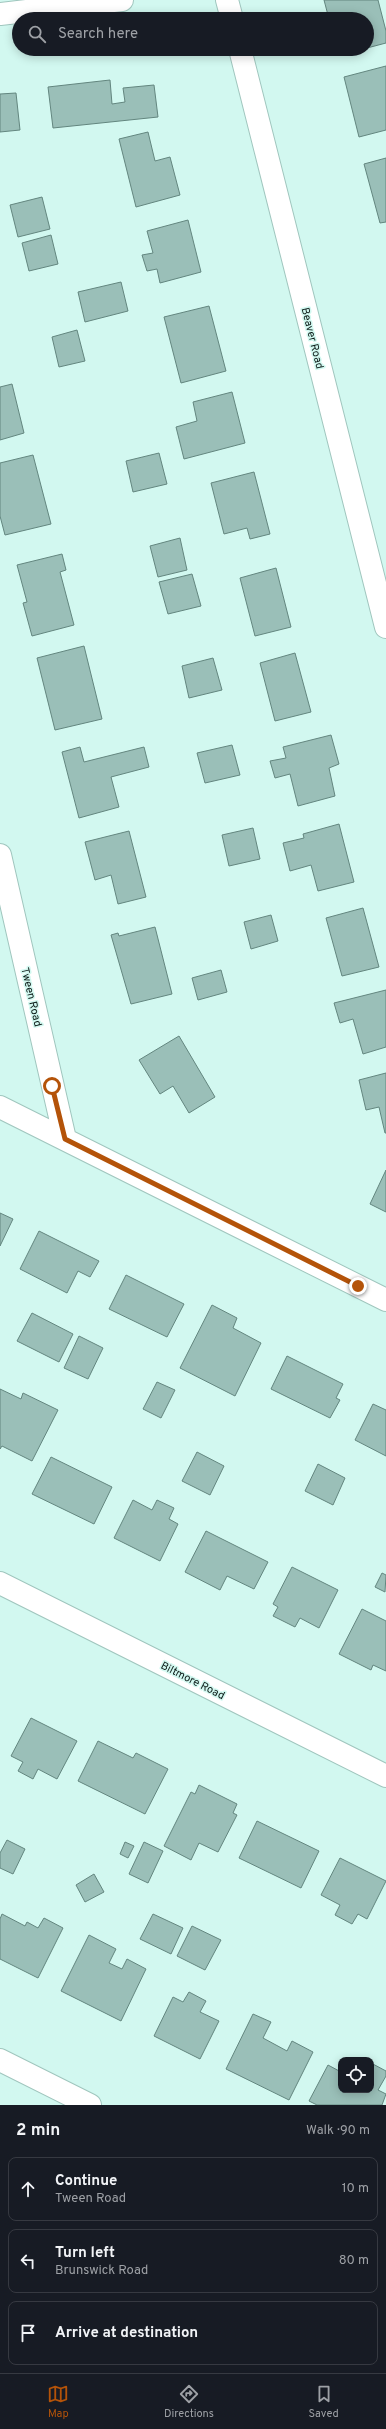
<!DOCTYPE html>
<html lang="en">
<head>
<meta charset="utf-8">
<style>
  :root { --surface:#171b24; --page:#20242c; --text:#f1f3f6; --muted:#9ea1a6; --line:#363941; --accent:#b45309 }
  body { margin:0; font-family:Overpass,sans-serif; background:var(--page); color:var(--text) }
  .controls { position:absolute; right:12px; bottom:12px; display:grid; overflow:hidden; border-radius:8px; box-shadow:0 2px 10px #0003 }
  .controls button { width:36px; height:36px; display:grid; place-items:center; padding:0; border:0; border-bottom:1px solid var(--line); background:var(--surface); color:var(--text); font:20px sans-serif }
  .stop { position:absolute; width:12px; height:12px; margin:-9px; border:3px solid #b45309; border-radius:50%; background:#fff }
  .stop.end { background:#b45309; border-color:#fff; box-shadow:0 1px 4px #0008 }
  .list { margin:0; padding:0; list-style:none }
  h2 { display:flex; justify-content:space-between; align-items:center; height:52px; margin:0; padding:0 16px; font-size:17px }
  h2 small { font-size:13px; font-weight:400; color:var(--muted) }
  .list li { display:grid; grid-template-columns:26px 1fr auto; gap:12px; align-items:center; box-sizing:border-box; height:64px; margin:0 8px 8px; padding:0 8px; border:1px solid var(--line); border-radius:8px }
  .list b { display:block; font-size:15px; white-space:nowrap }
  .list p { margin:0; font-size:13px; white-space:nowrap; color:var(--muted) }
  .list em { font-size:13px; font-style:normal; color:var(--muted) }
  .icon { flex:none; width:22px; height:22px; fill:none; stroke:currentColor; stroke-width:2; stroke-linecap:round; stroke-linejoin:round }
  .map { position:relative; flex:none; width:386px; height:2105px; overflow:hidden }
  .search { position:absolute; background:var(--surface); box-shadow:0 2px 10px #0003; left:12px; right:12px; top:12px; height:44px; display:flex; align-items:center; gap:10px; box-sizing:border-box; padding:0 14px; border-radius:22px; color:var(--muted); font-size:15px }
  .sheet { height:268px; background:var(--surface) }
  nav { display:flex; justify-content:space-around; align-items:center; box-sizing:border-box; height:56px; border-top:1px solid var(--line); background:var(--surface); font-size:11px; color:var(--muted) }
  nav a { display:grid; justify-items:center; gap:2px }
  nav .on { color:var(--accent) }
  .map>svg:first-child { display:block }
</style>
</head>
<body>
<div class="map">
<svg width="386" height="2105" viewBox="0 0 386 2105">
  <rect width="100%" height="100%" fill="#d2f8f0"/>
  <path fill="#9abfb8" stroke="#63867f" d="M324,0H378L386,31V43L367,48V19H329Z
    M386,66V130L359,137L344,77Z
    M110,80L112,104L125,102L123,88L154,85L158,117L53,128L48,87Z
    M16,93L20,130L0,132V94Z
    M148,132L155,161L170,157L180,195L136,207L119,139Z
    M386,158V222L380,223L364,164Z
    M42,197L50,229L18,237L10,205Z
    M188,220L201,272L160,283L157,269L147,271L142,255L153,253L147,231Z
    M51,235L58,264L29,271L22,243Z
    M121,282L128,311L85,322L78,292Z
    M209,306L226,371L181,383L164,317Z
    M77,330L85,361L59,367L52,337Z
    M12,384L24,433L0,440V387Z
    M232,392L245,443L184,459L176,427L197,421L193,402Z
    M159,453L167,484L133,492L126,461Z
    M33,455L51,524L5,535L0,516V463Z
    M254,472L270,534L250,539L247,528L224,534L211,483Z
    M180,538L187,570L158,577L150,546Z
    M62,554L66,570L60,572L74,625L32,636L23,603L27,602L17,565Z
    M276,568L291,627L255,636L240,578Z
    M192,574L201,606L168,614L159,582Z
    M84,646L102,719L55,730L37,658Z
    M295,653L311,712L275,721L260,663Z
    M213,658L222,690L189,698L182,666Z
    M331,735L339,764L329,768L335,796L298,806L290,774L275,778L270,761L286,758L283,747Z
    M232,745L240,775L205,783L197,753Z
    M80,747L84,762L144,747L149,767L111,777L119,807L79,818L62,752Z
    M339,824L354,882L318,891L311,865L290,871L283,843L304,838L303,834Z
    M253,828L260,859L229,866L222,835Z
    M129,831L146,897L118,904L111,875L95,880L85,842Z
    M363,908L379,967L342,976L326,918Z
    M271,915L278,941L251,949L244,922Z
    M155,927L172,994L131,1004L111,935L118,933L119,936Z
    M221,970L227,992L198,1000L192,978Z
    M386,990V1047L363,1054L353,1019L340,1023L334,1003Z
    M179,1036L215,1097L189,1113L173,1086L160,1094L139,1060Z
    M386,1073V1133H385L379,1107L366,1110L359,1080Z
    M386,1170V1212L370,1204Z
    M0,1213L13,1219L0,1246Z
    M39,1231L99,1261L90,1277L78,1271L67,1293L20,1269Z
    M126,1275L184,1304L167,1337L109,1309Z
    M212,1305L237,1318L233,1328L261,1343L235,1396L180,1368Z
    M32,1313L73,1334L59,1362L17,1341Z
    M79,1336L103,1348L88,1379L64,1368Z
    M287,1356L343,1384L336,1398L340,1400L330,1418L271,1389Z
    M157,1382L175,1390L161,1418L143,1409Z
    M0,1389L21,1399L23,1393L58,1410L32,1461L2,1446L0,1449Z
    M373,1404L386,1410V1456L355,1440Z
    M197,1452L224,1466L210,1495L182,1481Z
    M51,1457L112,1487L94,1524L32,1494Z
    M318,1464L345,1478L333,1505L305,1491Z
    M133,1500L152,1510L157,1500L174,1508L169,1519L178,1524L160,1561L114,1538Z
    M206,1531L268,1562L254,1589L227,1576L220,1590L185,1572Z
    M292,1567L338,1590L319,1628L300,1618L295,1627L273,1616L278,1607L273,1604Z
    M382,1573L386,1575L385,1592L375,1587Z
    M362,1609L386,1621V1671L373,1665L371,1670L339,1654Z
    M31,1718L77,1741L57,1779L38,1769L33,1779L18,1771L23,1762L11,1756Z
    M98,1741L133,1758L136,1753L168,1769L145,1814L78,1781Z
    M199,1785L237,1804L233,1813L237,1815L218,1852L199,1843L191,1860L164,1846L191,1792L195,1794Z
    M257,1821L319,1851L301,1888L239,1858Z
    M7,1840L25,1849L13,1874L0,1868V1853Z
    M125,1842L134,1846L128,1858L120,1854Z
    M144,1842L163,1851L148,1883L129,1874Z
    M340,1858L386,1881L367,1919L358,1914L352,1924L335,1915L340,1905L321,1895Z
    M94,1874L104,1892L85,1902L76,1885Z
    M2,1914L25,1926L27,1922L38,1928L44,1918L63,1928L38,1978L0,1959V1919Z
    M153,1914L183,1928L171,1954L140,1939Z
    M192,1926L221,1940L205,1970L177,1956Z
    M89,1935L116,1949L109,1963L122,1969L127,1959L146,1969L121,2021L61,1991Z
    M189,1992L206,2001L200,2012L219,2021L200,2059L154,2036L173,1997L183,2002Z
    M253,2014L271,2022L263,2038L287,2051L292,2041L313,2052L289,2100L226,2069Z
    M371,2063L386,2071V2076L378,2090L386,2094L382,2105H317L309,2101L328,2065L341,2072V2090H371Z"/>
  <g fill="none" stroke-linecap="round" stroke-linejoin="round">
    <g stroke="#a0c6be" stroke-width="24">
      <path id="minor" d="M227,0L232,19
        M0,14L122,0
        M240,49L386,627
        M0,855L65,1139
        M0,1107L386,1300
        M0,1583L386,1776
        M0,2060L90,2105"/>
    </g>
    <use href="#minor" stroke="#fff" stroke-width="22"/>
  </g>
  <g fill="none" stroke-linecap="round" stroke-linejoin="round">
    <path stroke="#b45309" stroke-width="5" d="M52,1086L65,1139L358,1286"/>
  </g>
  <g text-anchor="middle" stroke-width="3" stroke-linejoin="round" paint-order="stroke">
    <g font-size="11" fill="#0b1916" stroke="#d2f8f0">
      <text transform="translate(313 338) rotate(76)" y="4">Beaver Road</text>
      <text transform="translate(32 997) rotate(77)" y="4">Tween Road</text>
      <text transform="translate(193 1680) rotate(27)" y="4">Biltmore Road</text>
    </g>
  </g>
</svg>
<div class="controls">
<button><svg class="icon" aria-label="locate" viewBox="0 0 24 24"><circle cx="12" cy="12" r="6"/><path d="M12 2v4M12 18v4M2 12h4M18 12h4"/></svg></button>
</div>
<div class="stop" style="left:52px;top:1086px"></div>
<div class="stop end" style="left:358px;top:1286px"></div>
<div class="search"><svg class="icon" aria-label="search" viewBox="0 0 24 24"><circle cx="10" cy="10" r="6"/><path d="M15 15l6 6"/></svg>Search here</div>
</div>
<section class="sheet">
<h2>2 min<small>Walk · 90 m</small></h2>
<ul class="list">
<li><svg class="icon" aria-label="ahead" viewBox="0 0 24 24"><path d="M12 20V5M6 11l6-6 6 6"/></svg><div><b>Continue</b><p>Tween Road</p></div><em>10 m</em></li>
<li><svg class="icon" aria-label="left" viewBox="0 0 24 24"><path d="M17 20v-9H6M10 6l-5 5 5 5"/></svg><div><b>Turn left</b><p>Brunswick Road</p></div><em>80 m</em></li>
<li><svg class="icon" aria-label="arrive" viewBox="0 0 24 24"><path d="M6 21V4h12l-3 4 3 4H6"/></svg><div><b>Arrive at destination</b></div></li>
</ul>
</section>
<nav>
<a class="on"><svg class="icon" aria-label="map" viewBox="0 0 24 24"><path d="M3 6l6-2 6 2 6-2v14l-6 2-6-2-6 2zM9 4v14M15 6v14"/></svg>Map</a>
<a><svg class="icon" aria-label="directions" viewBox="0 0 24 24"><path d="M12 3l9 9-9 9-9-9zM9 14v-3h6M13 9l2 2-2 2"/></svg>Directions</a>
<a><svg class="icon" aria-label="saved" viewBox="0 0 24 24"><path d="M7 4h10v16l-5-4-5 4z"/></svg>Saved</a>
</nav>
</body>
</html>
